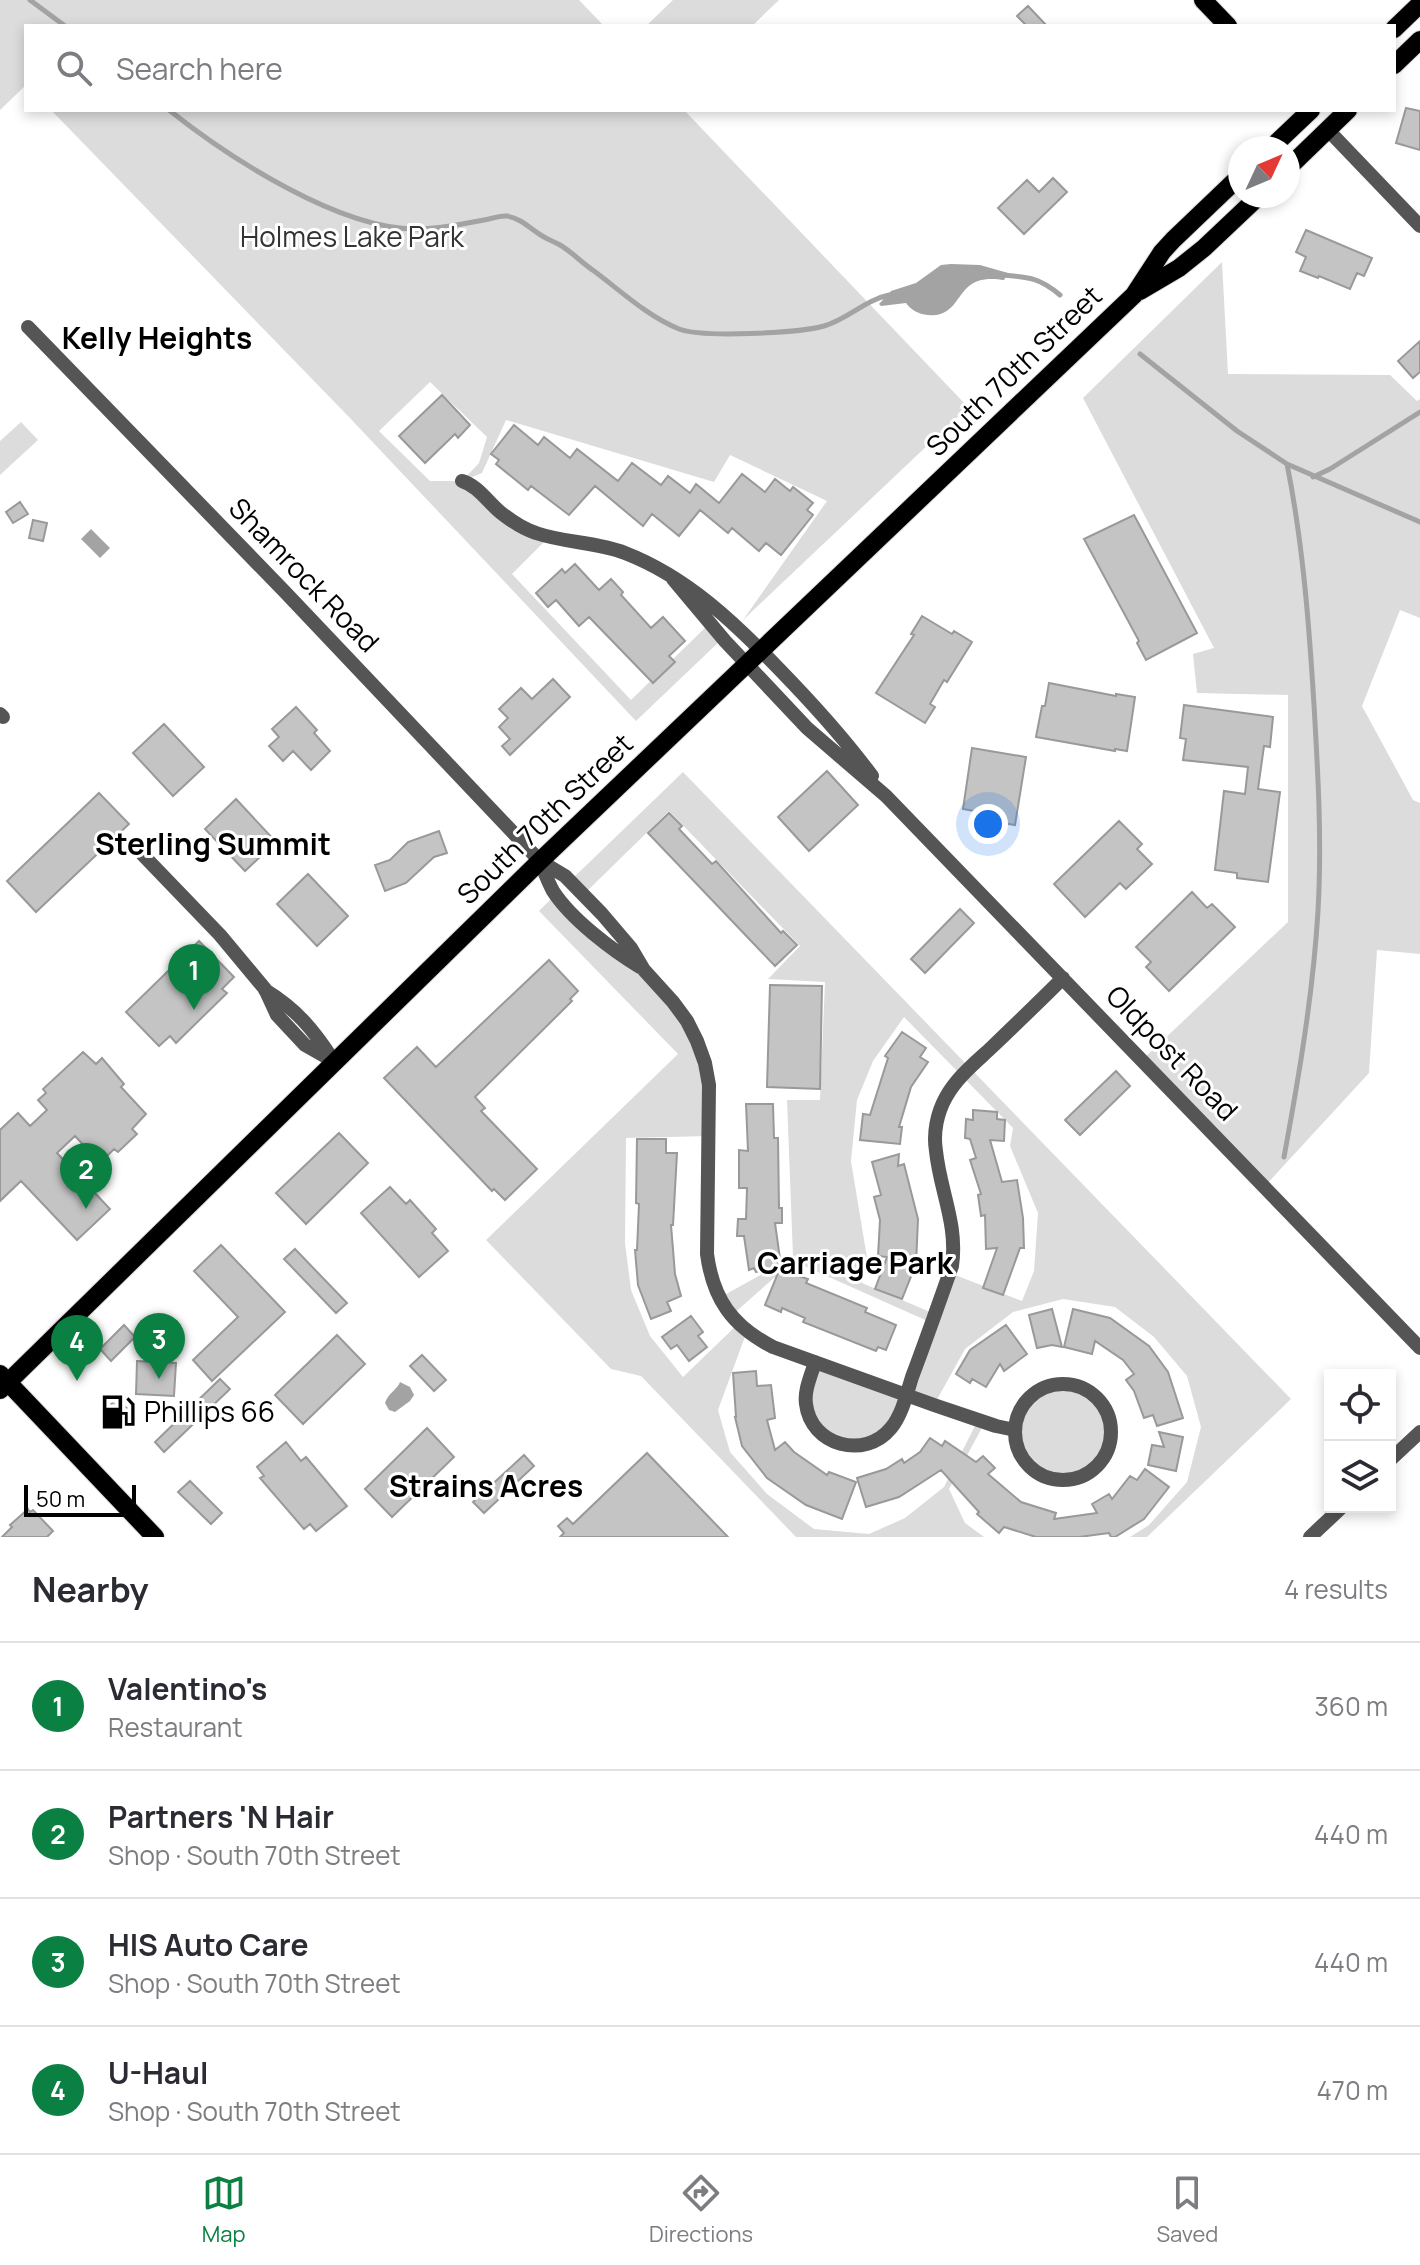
<!DOCTYPE html>
<html lang="en">
<head>
<meta charset="utf-8">
<style>
  :root { --surface:#fff; --page:#f7f7f7; --text:#2b2b33; --muted:#7c7c81; --line:#e1e1e2; --accent:#0b8043 }
  body { margin:0; font-family:Manrope,sans-serif; background:var(--page); color:var(--text) }
  .controls { position:absolute; right:24px; bottom:24px; display:grid; overflow:hidden; border-radius:0px; box-shadow:0 4px 12px #0003 }
  .controls button { width:72px; height:72px; display:grid; place-items:center; padding:0; border:0; border-bottom:2px solid var(--line); background:var(--surface); color:var(--text); font:40px sans-serif }
  .compass { position:absolute; left:1228px; top:136px; width:72px; height:72px; border-radius:50%; background:var(--surface); box-shadow:0 4px 12px #0003; rotate:46deg }
  .scale { position:absolute; left:24px; bottom:20px; width:112px; box-sizing:border-box; padding-left:8px; border:4px solid #000; border-top:0; font-size:22px; line-height:28px; white-space:nowrap; color:#000; -webkit-text-stroke:6px #fff; paint-order:stroke }
  .you { position:absolute; left:988px; top:824px; width:28px; height:28px; margin:-20px; border:6px solid #fff; border-radius:50%; background:#1a73e8; box-shadow:0 0 0 12px #1a73e833 }
  .badge { display:grid; place-items:center; width:52px; height:52px; border-radius:50%; background:var(--accent); color:#fff; font-size:26px; font-weight:700 }
  .pin { position:absolute; translate:-50% -66px; filter:drop-shadow(0 2px 4px #0008) }
  .pin::after { content:''; position:absolute; top:42px; width:28px; height:24px; background:inherit; clip-path:polygon(0 0,100% 0,50% 100%) }
  .list { margin:0; padding:0; list-style:none }
  h2 { display:flex; justify-content:space-between; align-items:center; height:104px; margin:0; padding:0 32px; font-size:34px }
  h2 small { font-size:26px; font-weight:400; color:var(--muted) }
  .list li { display:grid; grid-template-columns:52px 1fr auto; gap:24px; align-items:center; box-sizing:border-box; height:128px; padding:0 32px; border-top:2px solid var(--line) }
  .list b { display:block; font-size:30px; white-space:nowrap }
  .list p { margin:0; font-size:26px; white-space:nowrap; color:var(--muted) }
  .list em { font-size:26px; font-style:normal; color:var(--muted) }
  .icon { flex:none; width:44px; height:44px; fill:none; stroke:currentColor; stroke-width:2; stroke-linecap:round; stroke-linejoin:round }
  .map { position:relative; flex:none; width:1420px; height:1537px; overflow:hidden }
  .search { position:absolute; background:var(--surface); box-shadow:0 4px 12px #0003; left:24px; right:24px; top:24px; height:88px; display:flex; align-items:center; gap:20px; box-sizing:border-box; padding:0 28px; border-radius:0px; color:var(--muted); font-size:30px }
  .sheet { height:616px; background:var(--surface) }
  nav { display:flex; justify-content:space-around; align-items:center; box-sizing:border-box; height:112px; border-top:2px solid var(--line); background:var(--surface); font-size:22px; color:var(--muted) }
  nav a { display:grid; justify-items:center; gap:4px }
  nav .on { color:var(--accent) }
  .map>svg:first-child { display:block }
</style>
</head>
<body>
<div class="map">
<svg width="1420" height="1537" viewBox="0 0 1420 1537">
  <rect width="100%" height="100%" fill="#fff"/>
  <path fill="#dcdcdc" fill-rule="evenodd" d="M0,0H579L604,26H26V85L0,110Z
    M673,0H779L752,26H646Z
    M51,110H684L968,407L743,620L827,501L730,455L714,482L506,420L482,473L463,481L486,499L550,536L512,574L631,700L710,623L723,638L636,721L348,416ZM430,382L487,437L479,463L462,481H430L379,431Z
    M1222,262L1228,374L1390,375L1417,401L1420,399V618L1400,610L1362,706L1413,800L1420,803V954L1377,950L1369,1073L1264,1187L1142,1060L1288,922V695L1197,693L1193,654L1214,648L1083,398Z
    M21,422L38,440L0,475V441Z
    M683,772L1291,1399L1147,1537H1130L1149,1525L1187,1482L1201,1427L1187,1376L1154,1337L1115,1307L1063,1299L1013,1312L965,1349L934,1405L906,1395L896,1421L852,1446L810,1419L815,1362L906,1395L932,1323L793,1261L731,1316L719,1298L793,1257L787,1100H820L825,982L768,979L800,946L669,811L584,894L570,881ZM904,1017L1013,1128L1010,1146L1038,1213L1034,1271L1022,1301L950,1273L935,1314L862,1283L867,1258L851,1161L857,1100L873,1061Z
    M556,894L644,970L697,1041L709,1136L626,1138L625,1243L631,1290L650,1336L683,1377L738,1324L747,1331L718,1410L730,1452L767,1494L814,1529L869,1534L905,1518L944,1487L978,1420L985,1422L949,1489L965,1523L984,1537H796L641,1376L611,1369L486,1240L678,1054L539,911Z
    M1015 1432a48 48 0 1 1 96 0a48 48 0 1 1-96 0Z"/>
  <path fill="#a3a3a3" d="M951,264L980,265L1008,273L1004,280C996,279 987,278 978,281C956,288 958,318 928,315C918,314 911,310 906,303L881,306L879,304L891,291L916,283L941,265Z
    M91,529L110,548L100,558L81,539Z
    M400,1382L410,1387L414,1395L410,1401L395,1412L389,1410L385,1403C388,1393 398,1389 400,1382Z"/>
  <g fill="none" stroke-linecap="round" stroke-linejoin="round">
    <path stroke="#a3a3a3" stroke-width="5" d="M30,0L65,26
      M169,110C228,157 340,230 417,229C439,229 462,224 484,220C492,219 500,215 507,216C523,219 531,230 544,237C549,240 555,242 560,245C572,252 582,263 594,271C621,291 647,316 679,329C702,338 799,333 824,326C848,319 865,300 889,295
      M1003,275C1029,277 1040,278 1060,295
      M1140,354L1237,431L1287,464L1420,522
      M1313,477L1330,469L1420,412
      M1284,1157C1299,1076 1313,994 1318,911C1322,842 1318,773 1314,705C1309,624 1303,544 1287,464"/>
  </g>
  <path fill="#c4c4c4" stroke="#999" stroke-width="2" d="M1028,6L1047,26H1027L1017,16Z
    M1406,108L1420,111V150L1396,143Z
    M1053,178L1067,192L1024,234L998,208L1027,180L1039,192Z
    M1306,230L1372,258L1364,276L1357,273L1350,289L1319,276L1318,278L1300,271L1306,257L1296,252Z
    M1420,341V372L1413,378L1398,361Z
    M442,395L470,425L458,438L455,434L425,463L399,436Z
    M514,425L538,445L544,437L570,458L577,449L618,481L632,463L661,485L668,476L690,493L696,484L719,503L742,474L765,492L775,479L790,491L793,487L813,503L807,510L813,515L781,555L766,543L759,551L732,528L728,533L700,510L679,536L652,514L643,526L595,486L569,515L531,486L528,490L496,464L499,460L491,454Z
    M20,502L28,514L13,523L6,512Z
    M1134,515L1197,633L1146,660L1137,643L1139,641L1084,539Z
    M33,520L47,523L43,541L29,538Z
    M575,564L599,590L611,579L623,592L621,595L651,628L663,617L685,641L669,656L675,662L653,683L589,617L579,626L556,600L548,607L536,593L562,569L565,573Z
    M922,616L952,634L954,631L972,642L947,682L944,680L930,704L935,707L925,723L876,693L914,635L911,634Z
    M553,679L570,697L510,755L502,746L510,739L499,727L508,718L499,709L521,688L532,699Z
    M1049,683L1116,696V694L1135,697L1127,751L1115,749V751L1036,737L1042,706H1045Z
    M1184,705L1273,717L1270,747L1264,746L1258,789L1280,792L1268,882L1237,878V873L1215,870L1224,791L1245,794L1248,767L1183,760L1186,739L1180,738Z
    M296,707L317,730L314,733L330,751L311,770L293,751L283,761L269,746L279,737L272,729Z
    M164,724L204,767L173,796L133,753Z
    M972,748L1026,757L1015,825L984,820L985,813L963,809Z
    M827,771L858,805L809,851L778,817Z
    M99,793L129,824L36,912L7,881Z
    M236,799L276,842L245,871L205,829Z
    M669,813L682,826L679,829L712,864L716,861L781,933L783,931L797,945L775,966L648,833Z
    M1119,821L1142,844L1137,849L1152,864L1126,889L1120,883L1085,917L1054,884Z
    M439,831L447,853L434,857L406,883L385,891L375,865L390,860L408,842Z
    M308,874L348,916L317,946L277,904Z
    M1192,892L1207,908L1212,904L1235,927L1169,991L1146,967L1151,962L1136,947Z
    M960,909L974,923L925,973L911,959Z
    M199,941L234,977L222,989L227,993L176,1043L170,1036L159,1046L126,1012Z
    M549,960L578,991L570,999L572,1001L475,1097L485,1108L481,1111L537,1169L505,1200L494,1189L492,1191L384,1078L417,1047L436,1067Z
    M770,985L822,986L820,1089L767,1087Z
    M902,1032L926,1048L920,1057L928,1062L911,1087L899,1127H902L900,1144L860,1140L863,1114L870,1115L888,1058L885,1056Z
    M83,1052L96,1064L102,1058L124,1084L121,1087L146,1114L132,1129L137,1134L118,1152L114,1149L100,1163L75,1136L57,1153L110,1209L77,1240L21,1181L0,1201V1130L18,1113L30,1126L47,1110L38,1100L46,1093L43,1089Z
    M1116,1071L1130,1086L1080,1135L1065,1120Z
    M746,1104H773L774,1138H778L779,1208H782V1223H775L781,1266L783,1261L801,1269L799,1276L808,1279L806,1283L867,1308L865,1312L896,1325L886,1350L878,1347L876,1351L803,1322L805,1318L782,1308L781,1312L765,1305L780,1268L756,1272L754,1268L749,1270L744,1236H737L738,1219H746L747,1188H739V1150L748,1151Z
    M973,1110L997,1112V1119L1005,1120L1004,1141L990,1140L1002,1182L1017,1180L1023,1218L1024,1248H1020L1003,1295L983,1288L997,1248L986,1249L985,1215L981,1216L978,1195L981,1194L970,1160L976,1158L970,1139L965,1138L966,1119L973,1120Z
    M339,1133L368,1163L306,1224L276,1193Z
    M637,1139H666V1153H677L673,1225H671L675,1274L681,1296L667,1302L671,1311L651,1319L638,1285L635,1250H637L639,1204L636,1203Z
    M899,1154L898,1166L904,1164L918,1219L916,1264L902,1299L875,1289L887,1257L878,1256L880,1220L874,1197L881,1195L872,1162Z
    M390,1187L406,1204L410,1200L436,1229L432,1233L448,1251L419,1277L361,1213Z
    M221,1245L285,1312L212,1381L193,1360L238,1317L194,1271Z
    M295,1249L347,1303L336,1313L284,1259Z
    M1052,1309L1062,1347L1052,1345L1037,1348L1029,1315Z
    M1073,1309L1110,1318L1149,1346L1168,1372L1183,1418L1157,1426L1153,1415L1144,1418L1134,1391L1126,1380L1134,1374L1123,1360L1095,1341L1092,1354L1064,1347Z
    M691,1316L703,1332L698,1336L707,1347L689,1361L677,1345L671,1349L662,1337Z
    M124,1325L135,1337L111,1361L100,1349Z
    M1006,1325L1027,1354L1004,1371L1000,1364L986,1387L972,1379L970,1383L956,1374L970,1350Z
    M337,1335L365,1364L303,1424L275,1395Z
    M422,1355L446,1380L434,1391L410,1366Z
    M137,1361L176,1363L174,1396L136,1394Z
    M756,1371L757,1386L771,1385L775,1418L767,1420L775,1450L785,1442L794,1452L827,1475L829,1472L856,1482L842,1519L806,1505L767,1478L742,1446L735,1417H736L733,1373Z
    M220,1379L230,1389L164,1452L155,1442Z
    M116,1399L129,1410L117,1423L105,1411Z
    M427,1428L454,1457L392,1517L365,1489Z
    M1159,1432L1183,1437L1176,1471L1148,1465L1152,1445L1164,1447Z
    M930,1438L942,1446L945,1441L976,1462L983,1456L995,1468L988,1474L1021,1502L1056,1513L1054,1519L1097,1513L1092,1504L1109,1494L1112,1499L1130,1476L1137,1480L1145,1469L1169,1487L1144,1519L1115,1537H1111L1109,1533L1079,1537H1036L1004,1527L999,1533L977,1514L979,1512L941,1470L899,1497L866,1507L857,1478L886,1469L902,1459L904,1463L920,1452Z
    M286,1442L301,1461L306,1457L347,1506L316,1531L310,1524L304,1529L260,1478L264,1476L257,1467Z
    M647,1453L728,1537H560L564,1533L558,1526L567,1518L573,1524Z
    M524,1455L534,1466L484,1513L473,1502Z
    M190,1481L222,1513L211,1524L178,1492Z
    M28,1509L30,1512L33,1510L53,1531L47,1537H2L12,1527L10,1525Z"/>
  <g fill="none" stroke-linecap="round" stroke-linejoin="round">
    <g stroke="#dbdbdb" stroke-width="20">
      <path id="major" d="M1203,0L1228,26
        M1394,29L1420,4
        M1394,65L1420,40
        M1271,148L1311,110
        M1288,168L1348,110
        M1140,291L1179,268L1204,248L1259,196
        M0,1374L155,1537
        M0,1390L540,861L1134,295L1162,252L1173,240L1240,176"/>
    </g>
    <path stroke="#555" stroke-width="14" d="M1328,130L1420,226
      M28,327L285,592L540,861L565,876L602,914L631,948L644,970L673,1002L687,1021L697,1041L705,1063L709,1085L707,1254C713,1299 732,1326 773,1347L934,1405L996,1426L1015,1430
      M462,481C478,486 487,501 500,512C510,520 523,529 536,533C565,543 597,542 625,553C687,577 735,623 780,670C813,704 844,738 872,776
      M673,579L725,641L807,728L886,796L1420,1348
      M0,714L3,717
      M143,855L220,935L265,989L277,1015L305,1045L335,1062
      M540,861C544,871 548,882 553,891C571,919 612,950 640,967
      M265,990C296,1009 313,1029 333,1060
      M815,1362C811,1376 804,1390 806,1404C811,1446 865,1460 891,1428C902,1415 907,1393 912,1377C926,1340 939,1303 952,1266C958,1224 940,1191 936,1151C933,1133 937,1113 946,1097C957,1077 976,1062 992,1047C1016,1024 1040,1001 1063,978
      M1015 1432a48 48 0 1 1 96 0a48 48 0 1 1-96 0Z
      M1390,1460L1420,1432
      M1310,1537L1342,1507"/>
    <use href="#major" stroke="#000" stroke-width="18"/>
  </g>
  <defs>
    <g id="fuel-bare" transform="scale(2.76)"><path d="M-5.5-6h7V0h2V4h1.3V-2.5L3-4.5l.8-.8L6-3V5H2.5V1h-1V6h-7ZM-4.2-4.7v3.2H.2V-4.7Z" fill="#000" stroke="#fff" stroke-width="2.5" paint-order="stroke"/></g>
  </defs>
  <g fill-rule="evenodd">
    <use href="#fuel-bare" x="118" y="1412"/>
  </g>
  <g text-anchor="middle" stroke-width="6" stroke-linejoin="round" paint-order="stroke">
    <g font-size="28" fill="#333" stroke="#fff">
      <text x="352" y="247">Holmes Lake Park</text>
    </g>
    <g font-size="28" fill="#000" stroke="#fff">
      <text transform="translate(1014 371) rotate(-44)" y="10">South 70th Street</text>
      <text transform="translate(304 575) rotate(46)" y="10">Shamrock Road</text>
      <text transform="translate(545 819) rotate(-44)" y="10">South 70th Street</text>
      <text transform="translate(1172 1053) rotate(46)" y="10">Oldpost Road</text>
    </g>
    <g font-size="28" fill="#000" stroke="#fff" text-anchor="start">
      <text x="144" y="1422">Phillips 66</text>
    </g>
    <g font-size="30" font-weight="bold" fill="#000" stroke="#fff">
      <text x="157" y="349">Kelly Heights</text>
      <text x="213" y="855">Sterling Summit</text>
      <text x="855" y="1274">Carriage Park</text>
      <text x="486" y="1497">Strains Acres</text>
    </g>
  </g>
</svg>
<div class="controls">
<button><svg class="icon" aria-label="locate" viewBox="0 0 24 24"><circle cx="12" cy="12" r="6"/><path d="M12 2v4M12 18v4M2 12h4M18 12h4"/></svg></button>
<button><svg class="icon" aria-label="layers" viewBox="0 0 24 24"><path d="M12 4l9 5-9 5-9-5zM3 14l9 5 9-5"/></svg></button>
</div>
<svg class="compass" viewBox="-18 -18 36 36"><path d="M0-13l5 13h-10z" fill="#e53935"/><path d="M0 13l5-13h-10z" fill="#7c7c81"/></svg>
<div class="scale">50 m</div>
<div class="you"></div>
<div class="pin badge" style="left:194px;top:1010px">1</div>
<div class="pin badge" style="left:86px;top:1209px">2</div>
<div class="pin badge" style="left:159px;top:1379px">3</div>
<div class="pin badge" style="left:77px;top:1381px">4</div>
<div class="search"><svg class="icon" aria-label="search" viewBox="0 0 24 24"><circle cx="10" cy="10" r="6"/><path d="M15 15l6 6"/></svg>Search here</div>
</div>
<section class="sheet">
<h2>Nearby<small>4 results</small></h2>
<ul class="list">
<li><span class="badge">1</span><div><b>Valentino's</b><p>Restaurant</p></div><em>360 m</em></li>
<li><span class="badge">2</span><div><b>Partners 'N Hair</b><p>Shop · South 70th Street</p></div><em>440 m</em></li>
<li><span class="badge">3</span><div><b>HIS Auto Care</b><p>Shop · South 70th Street</p></div><em>440 m</em></li>
<li><span class="badge">4</span><div><b>U-Haul</b><p>Shop · South 70th Street</p></div><em>470 m</em></li>
</ul>
</section>
<nav>
<a class="on"><svg class="icon" aria-label="map" viewBox="0 0 24 24"><path d="M3 6l6-2 6 2 6-2v14l-6 2-6-2-6 2zM9 4v14M15 6v14"/></svg>Map</a>
<a><svg class="icon" aria-label="directions" viewBox="0 0 24 24"><path d="M12 3l9 9-9 9-9-9zM9 14v-3h6M13 9l2 2-2 2"/></svg>Directions</a>
<a><svg class="icon" aria-label="saved" viewBox="0 0 24 24"><path d="M7 4h10v16l-5-4-5 4z"/></svg>Saved</a>
</nav>
</body>
</html>
